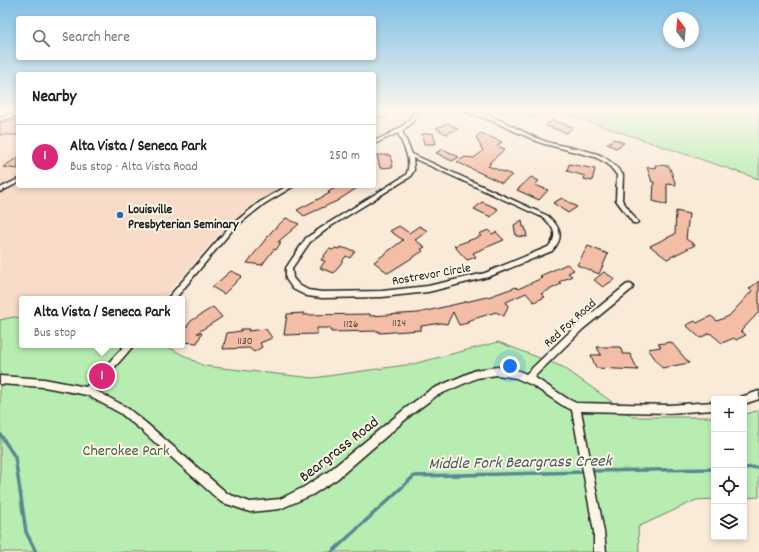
<!DOCTYPE html>
<html lang="en">
<head>
<meta charset="utf-8">
<style>
  :root { --surface:#fff; --page:#f2f2f2; --text:#222; --muted:#767676; --line:#e0e0e0; --accent:#db2777 }
  body { margin:0; font-family:Dekko,sans-serif; background:var(--page); color:var(--text) }
  .controls { position:absolute; right:12px; bottom:12px; display:grid; overflow:hidden; border-radius:4px; box-shadow:0 2px 6px #0003 }
  .controls button { width:36px; height:36px; display:grid; place-items:center; padding:0; border:0; border-bottom:1px solid var(--line); background:var(--surface); color:var(--text); font:20px sans-serif }
  .compass { position:absolute; left:663px; top:12px; width:36px; height:36px; border-radius:50%; background:var(--surface); box-shadow:0 2px 6px #0003; rotate:344deg }
  .you { position:absolute; left:510px; top:366px; width:14px; height:14px; margin:-10px; border:3px solid #fff; border-radius:50%; background:#1a73e8; box-shadow:0 0 0 6px #1a73e833 }
  .badge { display:grid; place-items:center; width:26px; height:26px; border-radius:50%; background:var(--accent); color:#fff; font-size:13px; font-weight:700 }
  .pin { position:absolute; translate:-50% -50%; border:2px solid #fff; box-shadow:0 1px 4px #0006 }
  .popup { position:absolute; left:19px; top:296px; width:166px; height:52px; box-sizing:border-box; display:grid; place-content:center; border-radius:4px; background:var(--surface); filter:drop-shadow(0 1px 3px #0005); font-size:13px; white-space:nowrap; color:var(--muted) }
  .popup b { font-size:15px; color:var(--text) }
  .popup::after { content:''; position:absolute; left:50%; top:100%; margin-left:-8px; border:8px solid transparent; border-top-color:var(--surface) }
  .list { margin:0; padding:0; list-style:none }
  h2 { display:flex; justify-content:space-between; align-items:center; height:52px; margin:0; padding:0 16px; font-size:17px }
  h2 small { font-size:13px; font-weight:400; color:var(--muted) }
  .list li { display:grid; grid-template-columns:26px 1fr auto; gap:12px; align-items:center; box-sizing:border-box; height:64px; padding:0 16px; border-top:1px solid var(--line) }
  .list b { display:block; font-size:15px; white-space:nowrap }
  .list p { margin:0; font-size:13px; white-space:nowrap; color:var(--muted) }
  .list em { font-size:13px; font-style:normal; color:var(--muted) }
  .icon { flex:none; width:22px; height:22px; fill:none; stroke:currentColor; stroke-width:2; stroke-linecap:round; stroke-linejoin:round }
  .map { position:relative; flex:none; width:759px; height:552px; overflow:hidden }
  .search { position:absolute; background:var(--surface); box-shadow:0 2px 6px #0003; left:16px; top:16px; width:360px; height:44px; display:flex; align-items:center; gap:10px; box-sizing:border-box; padding:0 14px; border-radius:4px; color:var(--muted); font-size:15px }
  .panel { position:absolute; background:var(--surface); box-shadow:0 2px 6px #0003; left:16px; top:72px; width:360px; height:116px; border-radius:4px }
  .map>svg:first-child { display:block }
</style>
</head>
<body>
<div class="map">
<svg width="759" height="552" viewBox="0 0 759 552">
  <rect width="100%" height="100%" fill="#faead8"/>
  <filter id="ink" filterUnits="userSpaceOnUse"><feTurbulence type="fractalNoise" baseFrequency=".025" numOctaves="2"/><feDisplacementMap in="SourceGraphic" scale="8" xChannelSelector="R" yChannelSelector="G"/><feConvolveMatrix kernelMatrix="1 2 1 2 8 2 1 2 1" color-interpolation-filters="sRGB"/></filter>
  <g filter="url(#ink)">
    <path fill="#f8dcc9" d="M0,110H18V186H285L260,200L221,231L162,299H22V318L14,317L0,320Z
      M374,110H412L411,119L374,139Z"/>
    <path fill="#b7edb0" stroke="#6a8466" d="M554,110H759V179Z
      M14,317L22,318V345H164L204,366L313,378L413,364L498,342L563,367L633,417H714V499L696,500L638,527L639,552H0V320Z
      M759,410V497L744,498V415Z"/>
    <g fill="none" stroke-linecap="round" stroke-linejoin="round">
      <path stroke="#598992" stroke-width="3.5" d="M0,434L15,457L26,532L36,552
        M744,468L759,467
        M591,471L714,469
        M332,552L414,476L586,472"/>
    </g>
    <path fill="#f3bda6" stroke="#1c1c1c" d="M374,110H389L385,118L374,117Z
      M515,110H543L533,118Z
      M18,120V135H0V124L2,122Z
      M552,120L573,127L567,133L546,126Z
      M448,123L458,129L446,134L436,128Z
      M433,133L436,144H424L422,134Z
      M481,133L502,142L497,146L505,149L489,163H491L488,166L512,175L502,183L457,162L465,157L474,158L483,151L476,137Z
      M614,139L624,143L616,148L607,144Z
      M443,149L459,157L452,161L436,153Z
      M377,155H390L393,167L380,168Z
      M18,157V169L3,167Z
      M569,164L595,169L592,181L584,179L585,176L567,171Z
      M655,165L669,166L676,185L667,184V205L653,201L654,182H652L647,167L656,168Z
      M531,177L539,181L535,185L548,190L539,200L517,190Z
      M339,186H360L337,201L304,216L297,210L330,193L328,192Z
      M562,198L577,207L568,213L553,203Z
      M482,202L487,204L498,209L491,217L474,209Z
      M676,211L689,214L686,239L695,245L667,259L650,246L675,234Z
      M286,218L299,224L278,242H281L276,250L274,249L262,265L247,263L272,231Z
      M522,220L523,227H525L527,237L516,236L514,225Z
      M399,226L409,233L419,226L428,231L415,240L425,247L421,249L423,251L388,273L374,262L403,240L390,231Z
      M488,230L492,234L496,232L504,240L473,253L476,257L467,260L454,246L481,236L479,234Z
      M588,246L608,254L599,274L577,265Z
      M340,247L355,251L350,258L346,256L334,273L320,268L325,261L321,260L329,249L333,250L335,248L339,249Z
      M567,264L574,270L568,273L572,276L559,282L561,284L541,294L545,297L534,302L526,293L506,302L508,306L504,316L496,312L467,321L468,323L459,325L453,312L447,324L441,323L421,326V330L379,333V331L331,332V328H317V334L284,335L287,314L304,313L303,315L370,314V316L418,313L491,296L516,287L518,289L542,278L540,276Z
      M231,271L242,276L224,294L212,287Z
      M604,272L615,279L603,287L594,280Z
      M759,281V312L741,331L746,335L736,340L734,338L722,343L710,333L700,338L686,325L695,321L697,323L711,316L717,321L729,316L752,291L749,289Z
      M213,307L222,317L197,333H202L197,343L182,342L186,335L182,333L191,321Z
      M241,329H249L248,331L266,329L272,338L260,343L262,347L254,352L249,348L223,349L227,333L241,331Z
      M671,342L689,363L662,368L648,349L661,347L658,344Z
      M597,347H620L623,354H630L638,370L596,368L591,355H601Z"/>
    <g fill="none" stroke-linecap="round" stroke-linejoin="round">
      <g stroke="#1c1c1c" stroke-width="3">
        <path id="minor" d="M415,110H419C416,120 410,125 402,131L412,154L548,216C560,227 565,237 552,251L488,277L428,292L382,297L322,298L307,296L293,289L286,279V268L306,238L327,224L406,175C413,161 403,146 398,133L374,144V141C389,134 408,127 415,110ZM413,158L544,218C554,228 559,236 548,247L485,273L428,286L382,291L322,292L308,290L299,285L293,278L292,268L310,242L331,226L410,177L414,170Z
          M461,110C489,110 518,131 544,141C562,147 582,148 600,155C610,160 616,166 623,175L622,200L637,221L638,222L637,223H633L616,200L617,175L608,164L595,157L541,143L490,120Z
          M18,112V115L0,121V118Z
          M18,179V183L0,192V188Z
          M287,186H294L264,204L234,228L175,299H167L230,226L260,202Z
          M629,284L632,285L633,287L632,289L583,329L534,377L568,399L576,403L669,405L714,402V410L669,413L581,411L604,532L606,552H594V532L572,410L562,405L532,385L516,378L497,375L477,378L436,396L412,414L337,479L312,495L280,509L250,512L221,502L140,429L120,413L87,395L44,387L0,384V376L44,379L86,387L125,345H134L95,390L126,407L146,423L228,494L250,502L280,499L304,487L329,471L406,408L430,390L476,370L497,367L517,370L526,374L577,325L626,285Z
          M759,391V399L744,404V399H740L741,397Z"/>
      </g>
      <use href="#minor" fill="#fcf5e5" fill-rule="evenodd"/>
    </g>
  </g>
  <linearGradient id="sky" x2="0" y2="1"><stop stop-color="#7fc0e5"/><stop offset="0.59" stop-color="#fdf6ed"/><stop offset="1" stop-color="#fdf6ed" stop-opacity="0"/></linearGradient>
  <rect width="759" height="188" fill="url(#sky)"/>
  <circle fill="#1f6fb2" stroke="#fcf5e5" stroke-width="1.5" cx="120" cy="215" r="4"/>
  <g text-anchor="middle" stroke-width="4" stroke-linejoin="round" paint-order="stroke">
    <g font-size="11" fill="#52443e">
      <text x="399" y="326">1124</text>
      <text x="351" y="327">1126</text>
      <text x="245" y="344">1130</text>
    </g>
    <g font-size="13" font-weight="bold" fill="#1c1c1c" stroke="#fcf5e5" text-anchor="start">
      <text x="128" y="213">Louisville<tspan x="128" dy="15">Presbyterian Seminary</tspan></text>
    </g>
    <g font-size="13" fill="#1c1c1c" stroke="#fcf5e5">
      <text transform="translate(431 273) rotate(-10)" y="5">Rostrevor Circle</text>
      <text transform="translate(569 322) rotate(-42)" y="5">Red Fox Road</text>
    </g>
    <g font-size="16" fill="#1c1c1c" stroke="#fcf5e5">
      <text transform="translate(338 448) rotate(-38)" y="6">Beargrass Road</text>
    </g>
    <g font-size="16" fill="#4a5b48" stroke="#fcf5e5">
      <text x="126" y="455">Cherokee Park</text>
    </g>
    <g font-size="17" font-style="italic" fill="#405b61" stroke="#fcf5e5">
      <text transform="translate(520 461) rotate(-1)" y="6">Middle Fork Beargrass Creek</text>
    </g>
  </g>
</svg>
<div class="controls">
<button>+</button>
<button>−</button>
<button><svg class="icon" aria-label="locate" viewBox="0 0 24 24"><circle cx="12" cy="12" r="6"/><path d="M12 2v4M12 18v4M2 12h4M18 12h4"/></svg></button>
<button><svg class="icon" aria-label="layers" viewBox="0 0 24 24"><path d="M12 4l9 5-9 5-9-5zM3 14l9 5 9-5"/></svg></button>
</div>
<svg class="compass" viewBox="-18 -18 36 36"><path d="M0-13l5 13h-10z" fill="#e53935"/><path d="M0 13l5-13h-10z" fill="#767676"/></svg>
<div class="you"></div>
<div class="pin badge" style="left:102px;top:376px">1</div>
<div class="popup"><b>Alta Vista / Seneca Park</b>Bus stop</div>
<div class="search"><svg class="icon" aria-label="search" viewBox="0 0 24 24"><circle cx="10" cy="10" r="6"/><path d="M15 15l6 6"/></svg>Search here</div>
<section class="panel">
<h2>Nearby<small></small></h2>
<ul class="list">
<li><span class="badge">1</span><div><b>Alta Vista / Seneca Park</b><p>Bus stop · Alta Vista Road</p></div><em>250 m</em></li>
</ul>
</section>
</div>
</body>
</html>
